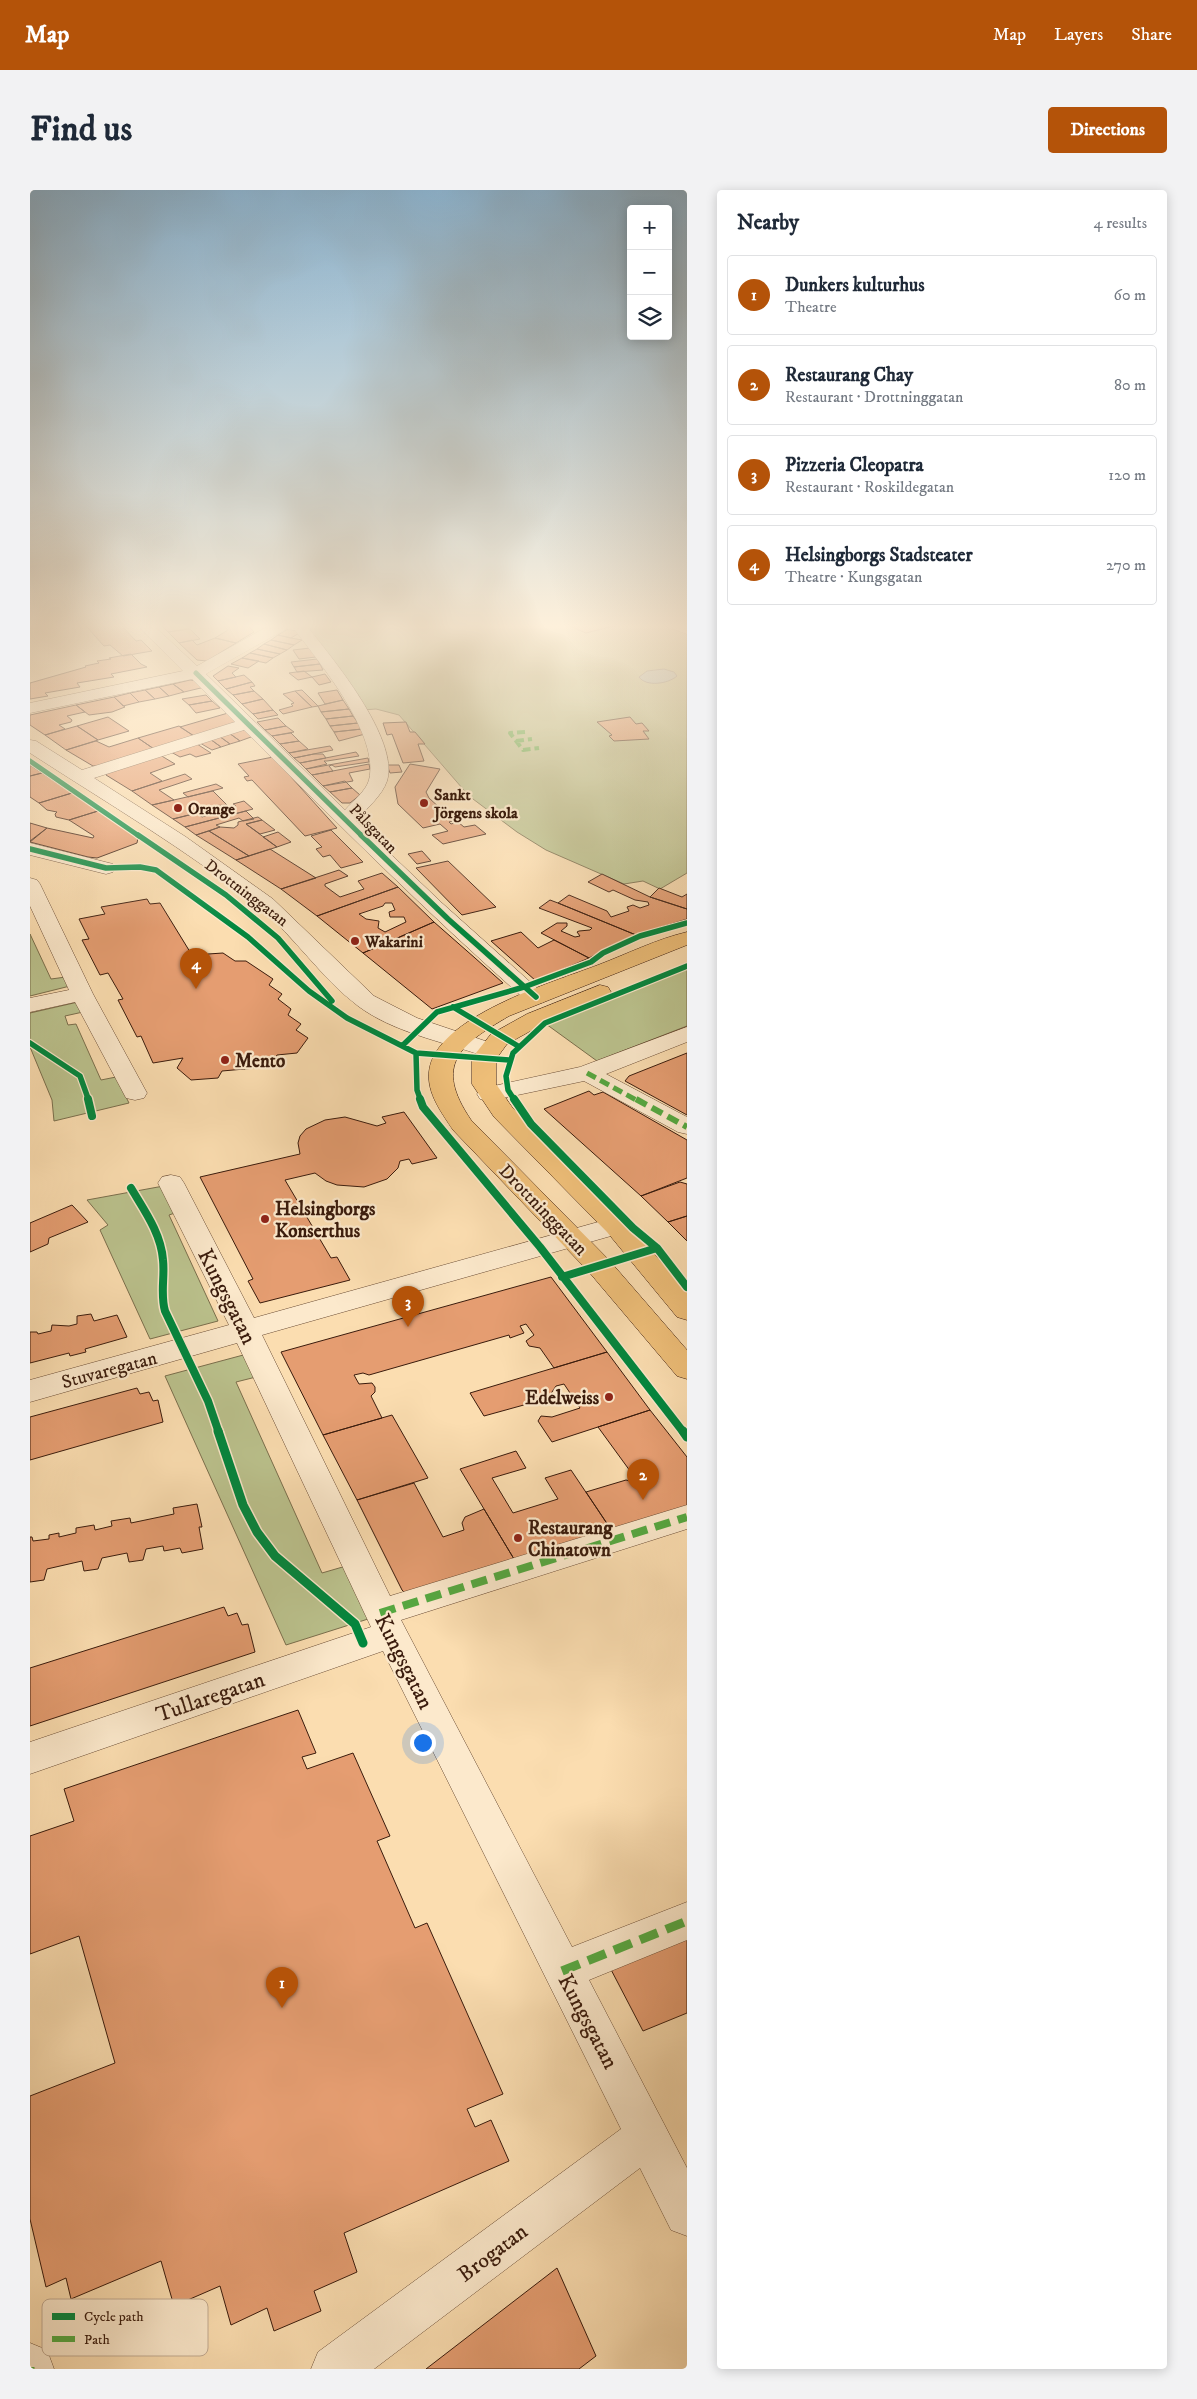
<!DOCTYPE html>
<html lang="en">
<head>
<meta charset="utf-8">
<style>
  :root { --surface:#fff; --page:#f2f2f3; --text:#1f2937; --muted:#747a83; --line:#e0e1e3; --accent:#b45309 }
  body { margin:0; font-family:"IM FELL DW Pica",serif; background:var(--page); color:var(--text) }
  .controls { position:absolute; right:15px; top:15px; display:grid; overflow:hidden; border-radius:5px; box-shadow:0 2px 12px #0003 }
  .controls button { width:45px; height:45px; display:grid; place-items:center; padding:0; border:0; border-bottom:1px solid var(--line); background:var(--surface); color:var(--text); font:25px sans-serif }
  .you { position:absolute; left:392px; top:1552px; width:18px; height:18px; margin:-12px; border:4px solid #fff; border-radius:50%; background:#1a73e8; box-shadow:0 0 0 8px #1a73e833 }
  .badge { display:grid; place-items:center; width:32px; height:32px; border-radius:50%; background:var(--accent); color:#fff; font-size:16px; font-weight:700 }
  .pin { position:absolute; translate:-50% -41px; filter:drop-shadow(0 1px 2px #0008) }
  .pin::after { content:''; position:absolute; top:26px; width:18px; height:15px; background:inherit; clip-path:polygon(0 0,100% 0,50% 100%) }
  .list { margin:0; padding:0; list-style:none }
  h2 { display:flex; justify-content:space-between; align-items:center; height:65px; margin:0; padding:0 20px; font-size:21px }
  h2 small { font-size:16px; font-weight:400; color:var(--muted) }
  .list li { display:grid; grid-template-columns:32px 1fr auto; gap:15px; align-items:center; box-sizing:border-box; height:80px; margin:0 10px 10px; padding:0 10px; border:1px solid var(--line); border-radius:5px }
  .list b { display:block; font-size:19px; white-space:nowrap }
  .list p { margin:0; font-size:16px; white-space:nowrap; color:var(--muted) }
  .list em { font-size:16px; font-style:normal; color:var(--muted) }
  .icon { flex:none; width:28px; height:28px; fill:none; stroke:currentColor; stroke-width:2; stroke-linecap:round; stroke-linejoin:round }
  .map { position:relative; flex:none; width:657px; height:2179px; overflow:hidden; border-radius:5px }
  header { display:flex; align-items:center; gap:30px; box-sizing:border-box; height:70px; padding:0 25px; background:var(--accent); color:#fff }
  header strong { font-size:24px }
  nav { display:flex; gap:28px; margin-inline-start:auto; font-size:18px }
  .intro { display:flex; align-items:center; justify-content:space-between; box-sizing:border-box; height:120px; padding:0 30px }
  h1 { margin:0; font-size:35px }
  .button { padding:12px 22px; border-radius:5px; background:var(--accent); color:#fff; font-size:18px; font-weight:700 }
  main { display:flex; gap:30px; padding:0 30px }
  aside { flex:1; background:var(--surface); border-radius:5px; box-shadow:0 2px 12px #0003 }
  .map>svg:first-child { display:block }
</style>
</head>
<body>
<header>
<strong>Map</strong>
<nav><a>Map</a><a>Layers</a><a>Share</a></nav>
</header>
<div class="intro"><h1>Find us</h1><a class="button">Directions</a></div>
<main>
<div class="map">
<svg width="657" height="2179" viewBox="0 0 657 2179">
  <rect width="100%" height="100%" fill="#fbddb0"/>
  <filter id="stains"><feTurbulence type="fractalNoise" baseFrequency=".004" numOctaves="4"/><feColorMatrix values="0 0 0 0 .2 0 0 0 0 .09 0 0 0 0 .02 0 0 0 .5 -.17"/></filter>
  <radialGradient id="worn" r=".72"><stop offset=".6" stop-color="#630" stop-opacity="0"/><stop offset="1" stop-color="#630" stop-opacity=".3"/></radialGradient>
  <path fill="#bbc28d" stroke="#7a6e4c" d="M278,434H632L657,444V683L630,699L613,691L594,694L516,660L487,642L439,606L369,525L346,519L333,520L277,439Z
    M0,744L21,789L36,787L40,796L0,806Z
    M657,777V836L567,871L516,834Z
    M48,812L53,822L35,826L38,835L46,834L71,890L86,887L99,913L24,931L22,910L0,857V823Z
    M139,995L151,1021L139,1025L188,1131L120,1149L70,1040L78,1035L57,1010Z
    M217,1164L226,1187L206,1192L292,1383L316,1376L338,1429L256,1455L135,1186Z"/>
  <path fill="#a3b9b7" stroke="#797a73" d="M634,479L644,482L647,486C638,494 616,497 609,487L617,481Z"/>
  <path fill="#e59d71" stroke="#3a1b0c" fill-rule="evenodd" d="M90,434L106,451L111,450L122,461L93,466L80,455L74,456L55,435Z
    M130,434H159L161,438L138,442Z
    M191,434H217L224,442L206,453L185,448L198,440Z
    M553,434H592L556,443L542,437Z
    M160,439L170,449L149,453L138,442Z
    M258,439L271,442L261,448L248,445Z
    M248,445L261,448L272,450L264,455L241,450Z
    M185,448L206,453L177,471L167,470L149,453L162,450L167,455Z
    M241,450L264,455L257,460L234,454Z
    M234,454L257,460L250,464L227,459Z
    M280,458L286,467L269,469L263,460Z
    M227,459L250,464L243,468L220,463Z
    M220,463L243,468L236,473L212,468Z
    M101,464L111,474L117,477L81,484L84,487L47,493L50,497L15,503L18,506L0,509V493L56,477L55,476L69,473L67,471L81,469L79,468Z
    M212,468L229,471L218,478L201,474Z
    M287,469L290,474L264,477L261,472Z
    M290,474L293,480L267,482L264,477Z
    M198,476L209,478L202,483L206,487L188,491L183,486Z
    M274,481L282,487L268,490L259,483Z
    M295,484L301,492L289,495L282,487Z
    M214,485L222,492L196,499L188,491Z
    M160,490L167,491L175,497L154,502L143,494Z
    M222,492L225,496L220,497L224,501L203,505L196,499Z
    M143,494L154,502L139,506L129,497Z
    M129,497L139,506L125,509L115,500Z
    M115,500L125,509L109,512L100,503Z
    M272,500L288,516L282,517L265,501Z
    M307,500L313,510L295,514L288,503Z
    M224,501L233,509L212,514L203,505Z
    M265,501L282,517L253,524L249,520L263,516L261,514L264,513L253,504Z
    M100,503L109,512L93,516L84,507Z
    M176,505L182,511L159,515L152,509Z
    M84,507L95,517L82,522L59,525L46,515Z
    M233,509L243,520L223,524L212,514Z
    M313,510L319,519L291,522L288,516Z
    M182,511L190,518L166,523L159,515Z
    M46,515L55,522L37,526L42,530L41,532L29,535L35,539L15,545L0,535V525Z
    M319,519L323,526L296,529L291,522Z
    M243,520L248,525L228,529L223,524Z
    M198,523L206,530L204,533L164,546L150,537Z
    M323,526L328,533L300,536L296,529Z
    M78,527L99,541L68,550L47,536Z
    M600,527L606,534L612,533L619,541H613L619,549L584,551L579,546L582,545L567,532Z
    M248,528L256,536L235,540L227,532Z
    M376,532L380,542H385L395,554H388L394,571L373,573L362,544L357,545L353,533Z
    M328,533L332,539L304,542L300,536Z
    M47,536L68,550L36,560L15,545Z
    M149,536L164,546L124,559L108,548Z
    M256,536L264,542L242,546L235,540Z
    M332,539L335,544L309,551L304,542Z
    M209,540H215L221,547L210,551L199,543Z
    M199,543L210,551L200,554L189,546Z
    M261,543L269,551L250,554L242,546Z
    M189,546L200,554L191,557L180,549Z
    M108,548L124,559L68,576H63L36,560L66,551L79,557Z
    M180,549L191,557L182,560L170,553Z
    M269,551L278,559L259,563L250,554Z
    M167,554L181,563L166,567L160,564L150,567L141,562Z
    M300,556L303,560L264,568L259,563Z
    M326,562L329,566L297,571H294L297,574L276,579L270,573Z
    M284,564H293L296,568L270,573L264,568Z
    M130,565L145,574L120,583L132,591L102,601L76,585L77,581Z
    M243,567L307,638L275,646L222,590L217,591L214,587L219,586L208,574Z
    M338,568L339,572L305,577L302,575L299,576L303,581L282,585L276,579Z
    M339,574L340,579L319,583L323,591L293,596L282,585Z
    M380,574L410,579L396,602L399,608L424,631L419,632L421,634L428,632L434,637L445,635L456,644L413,654L402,645L418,641L410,634L393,638L368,614L365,597Z
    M0,575L12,583L0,586Z
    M357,575H369L372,582L360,583Z
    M12,583L42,603L9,613L0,607V586Z
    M155,584L162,589L129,600L144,610L122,615L102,601Z
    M315,591L322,598L300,602L293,596Z
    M186,594L193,598L158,607L153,603Z
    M322,598L330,605L320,613H312L300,602Z
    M183,601L197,615L176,616L172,618L171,622L143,629L122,615Z
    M42,603L68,621L39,630L26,627L25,624L27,622L17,620L9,613Z
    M214,611L223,619L155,637L143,629L167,623L172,627L206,616L203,614Z
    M68,621L108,648L107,653L67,668L58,667L0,652L17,638L63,648L64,646L39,630Z
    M216,621L224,629L213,631L209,628L186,635L190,637L166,645L155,637Z
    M228,627L232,630L216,634L247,657L219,666L179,641L190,637L204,638L208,635V632Z
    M232,630L245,640L230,644L216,634Z
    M0,633L17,638L0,651Z
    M301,640L333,672L311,678L300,665L293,667L286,659L292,657L281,646Z
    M179,641L219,666L206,670L166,645Z
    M248,642L261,652L247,657L233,647Z
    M240,659L286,688L251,699L206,670Z
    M392,661L401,671L387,674L378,664Z
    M418,671L466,717L432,725L386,678Z
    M309,680L318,686L295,694V696L310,707L334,699L328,691L352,683L368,697L287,726L251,699Z
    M572,684L620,707L657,719V729L606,745L528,713L539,705L577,721L581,727L599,721L597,717L603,715L610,718L619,715L618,712L605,710L583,700L579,702L558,692Z
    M368,697L404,732L333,763L287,726ZM355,713H362L365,720L359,722L360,727H374L376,732L355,742L348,738L349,731L336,729L329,724L353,716Z
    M629,698L652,707L657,704V719L620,707Z
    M117,709L120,714L130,713L165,770L175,768L178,764L193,763L205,771H216L243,789L239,795L252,804L248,809L261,819L258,825L271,834L266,840L278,848L267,863L247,865L243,871L231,872L226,878L192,881L188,888L161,890L147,878L153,868L123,873L111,846L107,847L88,810L93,809L78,783L70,785L52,750L59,749L49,729L75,724L71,717Z
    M520,710L528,713L606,745L559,768L511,743L527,733H537V736L531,741L545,747L550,746L547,742L549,741L560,740L562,738L509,718Z
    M404,732L445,768L473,793L402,819L333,763Z
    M491,742L508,758L524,750L559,768L506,791L461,751Z
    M657,863V925L595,891L599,886Z
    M559,901L564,905L573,902L657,950V988L611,1006L514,919Z
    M374,922L407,968L382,974L379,969L370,971L368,978L357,989L334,997L307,995L296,991L285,983L255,990L301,1068L307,1067L320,1090L230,1113L218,1091L223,1089L170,987L270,964L268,953L270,946L276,939L295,930L315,927L347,936L356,933L352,927Z
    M650,992L657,994V1026L638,1032L611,1006Z
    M42,1015L58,1032L19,1048L18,1054L0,1062V1033Z
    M657,1026V1051L638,1032Z
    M521,1087L577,1162L524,1178L510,1158L499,1156L496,1151L504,1145L496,1134L490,1136L494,1143L480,1148L479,1145L339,1185L333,1183L324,1185L329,1194L342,1193L345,1197V1202L341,1206L352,1228L293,1245L251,1162Z
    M61,1124L64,1131L87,1125L97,1147L55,1159L56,1162L40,1166L39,1163L0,1173V1142H7L8,1144L21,1141L22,1135L39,1136L47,1134V1126Z
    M577,1162L620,1220L522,1252L508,1231L511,1226L522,1227L550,1218L534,1194L526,1196L520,1205L515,1206L512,1213L507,1215L501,1213L454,1226L440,1203Z
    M107,1198L110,1204L119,1202L123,1211L128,1210L133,1232L0,1270V1227Z
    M620,1220L657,1267V1323L586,1347L556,1302L596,1290L608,1293L610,1287L603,1285L568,1237Z
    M362,1225L398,1288L327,1310L293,1245Z
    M486,1261L496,1278L462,1288L483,1323L528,1309L515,1288L541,1280L586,1347L490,1379L430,1279Z
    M384,1293L413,1347L434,1340L432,1333L435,1327L454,1319L490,1379L378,1406L372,1400L327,1310Z
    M167,1314L172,1337H169L173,1359L152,1363L150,1358L134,1361L133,1356L116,1359L113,1370L99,1372L97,1363L72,1368L68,1379L54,1381L52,1371L17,1379L14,1390L0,1392V1347H2L3,1351L19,1349V1345L29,1343V1347L46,1343V1338L64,1335L65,1340L82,1336L81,1331L100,1328L101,1333L144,1324L143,1318Z
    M194,1417L198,1426L207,1423L212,1435L218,1434L225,1462L0,1536V1478Z
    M268,1520L286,1563L272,1567L277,1579L323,1563L360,1646L347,1651L385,1738L397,1733L473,1904L437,1919L445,1937L461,1930L479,1971L314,2043L327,2082L284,2101L291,2121L244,2141L237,2118L201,2135L190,2096L144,2116L131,2071L41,2109L36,2088L16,2097L0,2029V1906L85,1873L49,1746L0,1764V1646L44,1631L34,1599Z
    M657,1738V1823L613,1841L576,1770Z
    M527,2078L566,2166L549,2179H396Z"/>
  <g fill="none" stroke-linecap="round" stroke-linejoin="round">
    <g stroke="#6a4c35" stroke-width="1">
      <path id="minor" d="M106,434H122L167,476L242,434H275C301,466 370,549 357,591C352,606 336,619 326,631L412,713L517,807L514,812L506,814L498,812C399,725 307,633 214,540L64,588L156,647L243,709L344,806L387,828L467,855L471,860L467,865L459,867L451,865C410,851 363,842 328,816C291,788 265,747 229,717C157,660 77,613 0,563V550L6,551L52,580L205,532L162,489L0,523V513L153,481ZM256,439L265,440C291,475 350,545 339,590C336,601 323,611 315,620L176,484Z
        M635,434H657V444L638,437Z
        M0,653L83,674L86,678L83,682L76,684L0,665Z
        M0,688L7,690L10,694L63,804L117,903L114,908L105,910L96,908L45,812L0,822V808L39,800L0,716Z
        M657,837V852L576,884L657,927V944L648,942L554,891L459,911L450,909L447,904L450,899L550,877Z
        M141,985L150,987L154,993L224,1128L586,1027L595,1030L599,1036L595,1042L232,1145L360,1406L657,1315V1339L371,1430L542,1757L657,1712V1750L559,1790L657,1978V2046L641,2040L610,1978L344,2179H281L288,2162L591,1939L353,1461L0,1584V1552L341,1437L207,1153L0,1212V1190L199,1135L128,993L132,987Z
        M0,2153L17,2160L24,2179H0Z"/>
    </g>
    <g stroke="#3a1b0c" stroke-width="1">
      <path id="major" d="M657,742V755L479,826C430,855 403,874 441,930L579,1070L657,1160V1189L647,1186L559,1082L423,940C412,923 397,904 399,882C404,827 524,792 568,775C597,764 627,749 657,742Z
        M570,795L578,797L581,802L578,807L513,834L477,854L466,869V894L482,917L595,1030L657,1102V1130L647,1127L577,1042L464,927L442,894V868L461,844L497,824Z"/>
    </g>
    <use href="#minor" fill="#fce9cc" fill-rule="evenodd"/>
    <use href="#major" fill="#eebe78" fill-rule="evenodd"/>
    <path stroke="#55a941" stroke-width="4" stroke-dasharray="8 4" stroke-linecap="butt" d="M495,542L480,543L493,560L509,558
      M486,551L502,549"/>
    <path stroke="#55a941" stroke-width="5" stroke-dasharray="10 5" stroke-linecap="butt" d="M557,883L608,911"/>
    <path stroke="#55a941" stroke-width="6" stroke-dasharray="12 6" stroke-linecap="butt" d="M606,909L657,937"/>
    <path stroke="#55a941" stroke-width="8" stroke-dasharray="16 8" stroke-linecap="butt" d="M350,1423L657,1327"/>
    <path stroke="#55a941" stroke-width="9" stroke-dasharray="19 9" stroke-linecap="butt" d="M532,1781L657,1731
      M0,2177V2179"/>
    <g stroke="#fce9cc" stroke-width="7">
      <path id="cycleway-far3" d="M166,483L332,646
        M0,571L109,646"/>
    </g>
    <g stroke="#fce9cc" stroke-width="8">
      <path id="cycleway-far2" d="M108,645L196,705L248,748L302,811
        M331,645L418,729L506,807
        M0,659L76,678L110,677L126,680L218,747L279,801L317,828L386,863L479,870
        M423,817L488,856
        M0,853L50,886L59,911
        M373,855L407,822L494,797L561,772L573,763L610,746L657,733
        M386,863L387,900L391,911
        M485,911L478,900L476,886L483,863L515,833L657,776"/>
    </g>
    <g stroke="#fce9cc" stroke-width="11">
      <path id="cycleway-far1" d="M58,909L62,926
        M390,909L393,917L510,1057L654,1243
        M484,909L501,934L603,1038L627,1058L657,1097
        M101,998C114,1020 131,1043 133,1070C135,1087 130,1104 135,1121L178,1211L189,1243
        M532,1087L627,1058"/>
    </g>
    <g stroke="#fce9cc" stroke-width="12">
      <path id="cycleway" d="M188,1241L213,1315L227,1342L245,1366L325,1434L333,1453
        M653,1241L657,1247"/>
    </g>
    <use href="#cycleway-far3" stroke="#00873e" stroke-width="5"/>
    <use href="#cycleway-far2" stroke="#00873e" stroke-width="5.5"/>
    <use href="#cycleway-far1" stroke="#00873e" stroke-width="8"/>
    <use href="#cycleway" stroke="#00873e" stroke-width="9"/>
  </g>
  <linearGradient id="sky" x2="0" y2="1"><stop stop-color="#8cb6d4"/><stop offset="0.59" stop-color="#fdf0db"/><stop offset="1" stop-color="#fdf0db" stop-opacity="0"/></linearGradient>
  <rect width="657" height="739" fill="url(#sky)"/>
  <g fill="#8f2418" stroke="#fce9cc" stroke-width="2">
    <circle cx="394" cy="613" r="5"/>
    <circle cx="148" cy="618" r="5"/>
    <circle cx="325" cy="751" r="5"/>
    <circle cx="195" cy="870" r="5"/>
    <circle cx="235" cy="1029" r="5"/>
    <circle cx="579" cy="1207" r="5"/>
    <circle cx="488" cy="1348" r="5"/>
  </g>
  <g text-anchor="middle" stroke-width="4.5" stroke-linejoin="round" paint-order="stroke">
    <g font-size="16" font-weight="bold" fill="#3a1b0c" stroke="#fce9cc" text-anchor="start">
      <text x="404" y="610">Sankt<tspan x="404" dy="18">Jörgens skola</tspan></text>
      <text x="158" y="624">Orange</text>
      <text x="335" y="757">Wakarini</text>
    </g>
    <g font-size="16" fill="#3a1b0c" stroke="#fce9cc">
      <text transform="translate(344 638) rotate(46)" y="6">Pålsgatan</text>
      <text transform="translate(217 702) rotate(37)" y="6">Drottninggatan</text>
    </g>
    <g font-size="19" font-weight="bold" fill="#3a1b0c" stroke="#fce9cc" text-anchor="start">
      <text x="205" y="877">Mento</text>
      <text x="245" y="1025">Helsingborgs<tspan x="245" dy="22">Konserthus</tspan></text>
      <text x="569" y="1214" text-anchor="end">Edelweiss</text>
      <text x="498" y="1344">Restaurang<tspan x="498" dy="22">Chinatown</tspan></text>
    </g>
    <g font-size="19" fill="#3a1b0c" stroke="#fce9cc">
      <text transform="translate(514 1019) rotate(46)" y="7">Drottninggatan</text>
      <text transform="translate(79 1179) rotate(-15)" y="7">Stuvaregatan</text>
    </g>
    <g font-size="22" fill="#3a1b0c" stroke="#fce9cc">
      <text transform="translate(198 1106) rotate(63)" y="8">Kungsgatan</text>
      <text transform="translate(375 1471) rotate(63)" y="8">Kungsgatan</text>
      <text transform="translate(180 1506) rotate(-19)" y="8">Tullaregatan</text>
      <text transform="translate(559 1831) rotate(62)" y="8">Kungsgatan</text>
      <text transform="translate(462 2062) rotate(-37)" y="8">Brogatan</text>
    </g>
  </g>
  <rect x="12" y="2109" width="166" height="57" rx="8" fill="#fce9cc" stroke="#c2ab92" stroke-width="1"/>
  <rect x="22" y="2123" width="23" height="7" fill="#00873e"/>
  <rect x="22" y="2146" width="23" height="6" fill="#55a941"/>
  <g font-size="14" fill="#3a1b0c">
    <text x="54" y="2131">Cycle path</text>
    <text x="54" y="2154">Path</text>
  </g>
  <rect width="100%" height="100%" filter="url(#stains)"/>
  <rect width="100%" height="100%" fill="url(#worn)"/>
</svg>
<div class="controls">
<button>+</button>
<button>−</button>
<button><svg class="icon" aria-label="layers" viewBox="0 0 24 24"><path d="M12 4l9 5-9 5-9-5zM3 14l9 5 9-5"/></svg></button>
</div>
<div class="you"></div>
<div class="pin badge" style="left:252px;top:1818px">1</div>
<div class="pin badge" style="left:613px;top:1310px">2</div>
<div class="pin badge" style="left:378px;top:1137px">3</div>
<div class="pin badge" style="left:166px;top:799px">4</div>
</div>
<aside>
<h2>Nearby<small>4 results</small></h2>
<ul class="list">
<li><span class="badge">1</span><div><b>Dunkers kulturhus</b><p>Theatre</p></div><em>60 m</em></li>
<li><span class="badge">2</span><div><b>Restaurang Chay</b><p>Restaurant · Drottninggatan</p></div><em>80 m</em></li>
<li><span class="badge">3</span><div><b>Pizzeria Cleopatra</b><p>Restaurant · Roskildegatan</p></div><em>120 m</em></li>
<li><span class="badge">4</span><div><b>Helsingborgs Stadsteater</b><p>Theatre · Kungsgatan</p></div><em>270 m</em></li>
</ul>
</aside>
</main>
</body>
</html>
